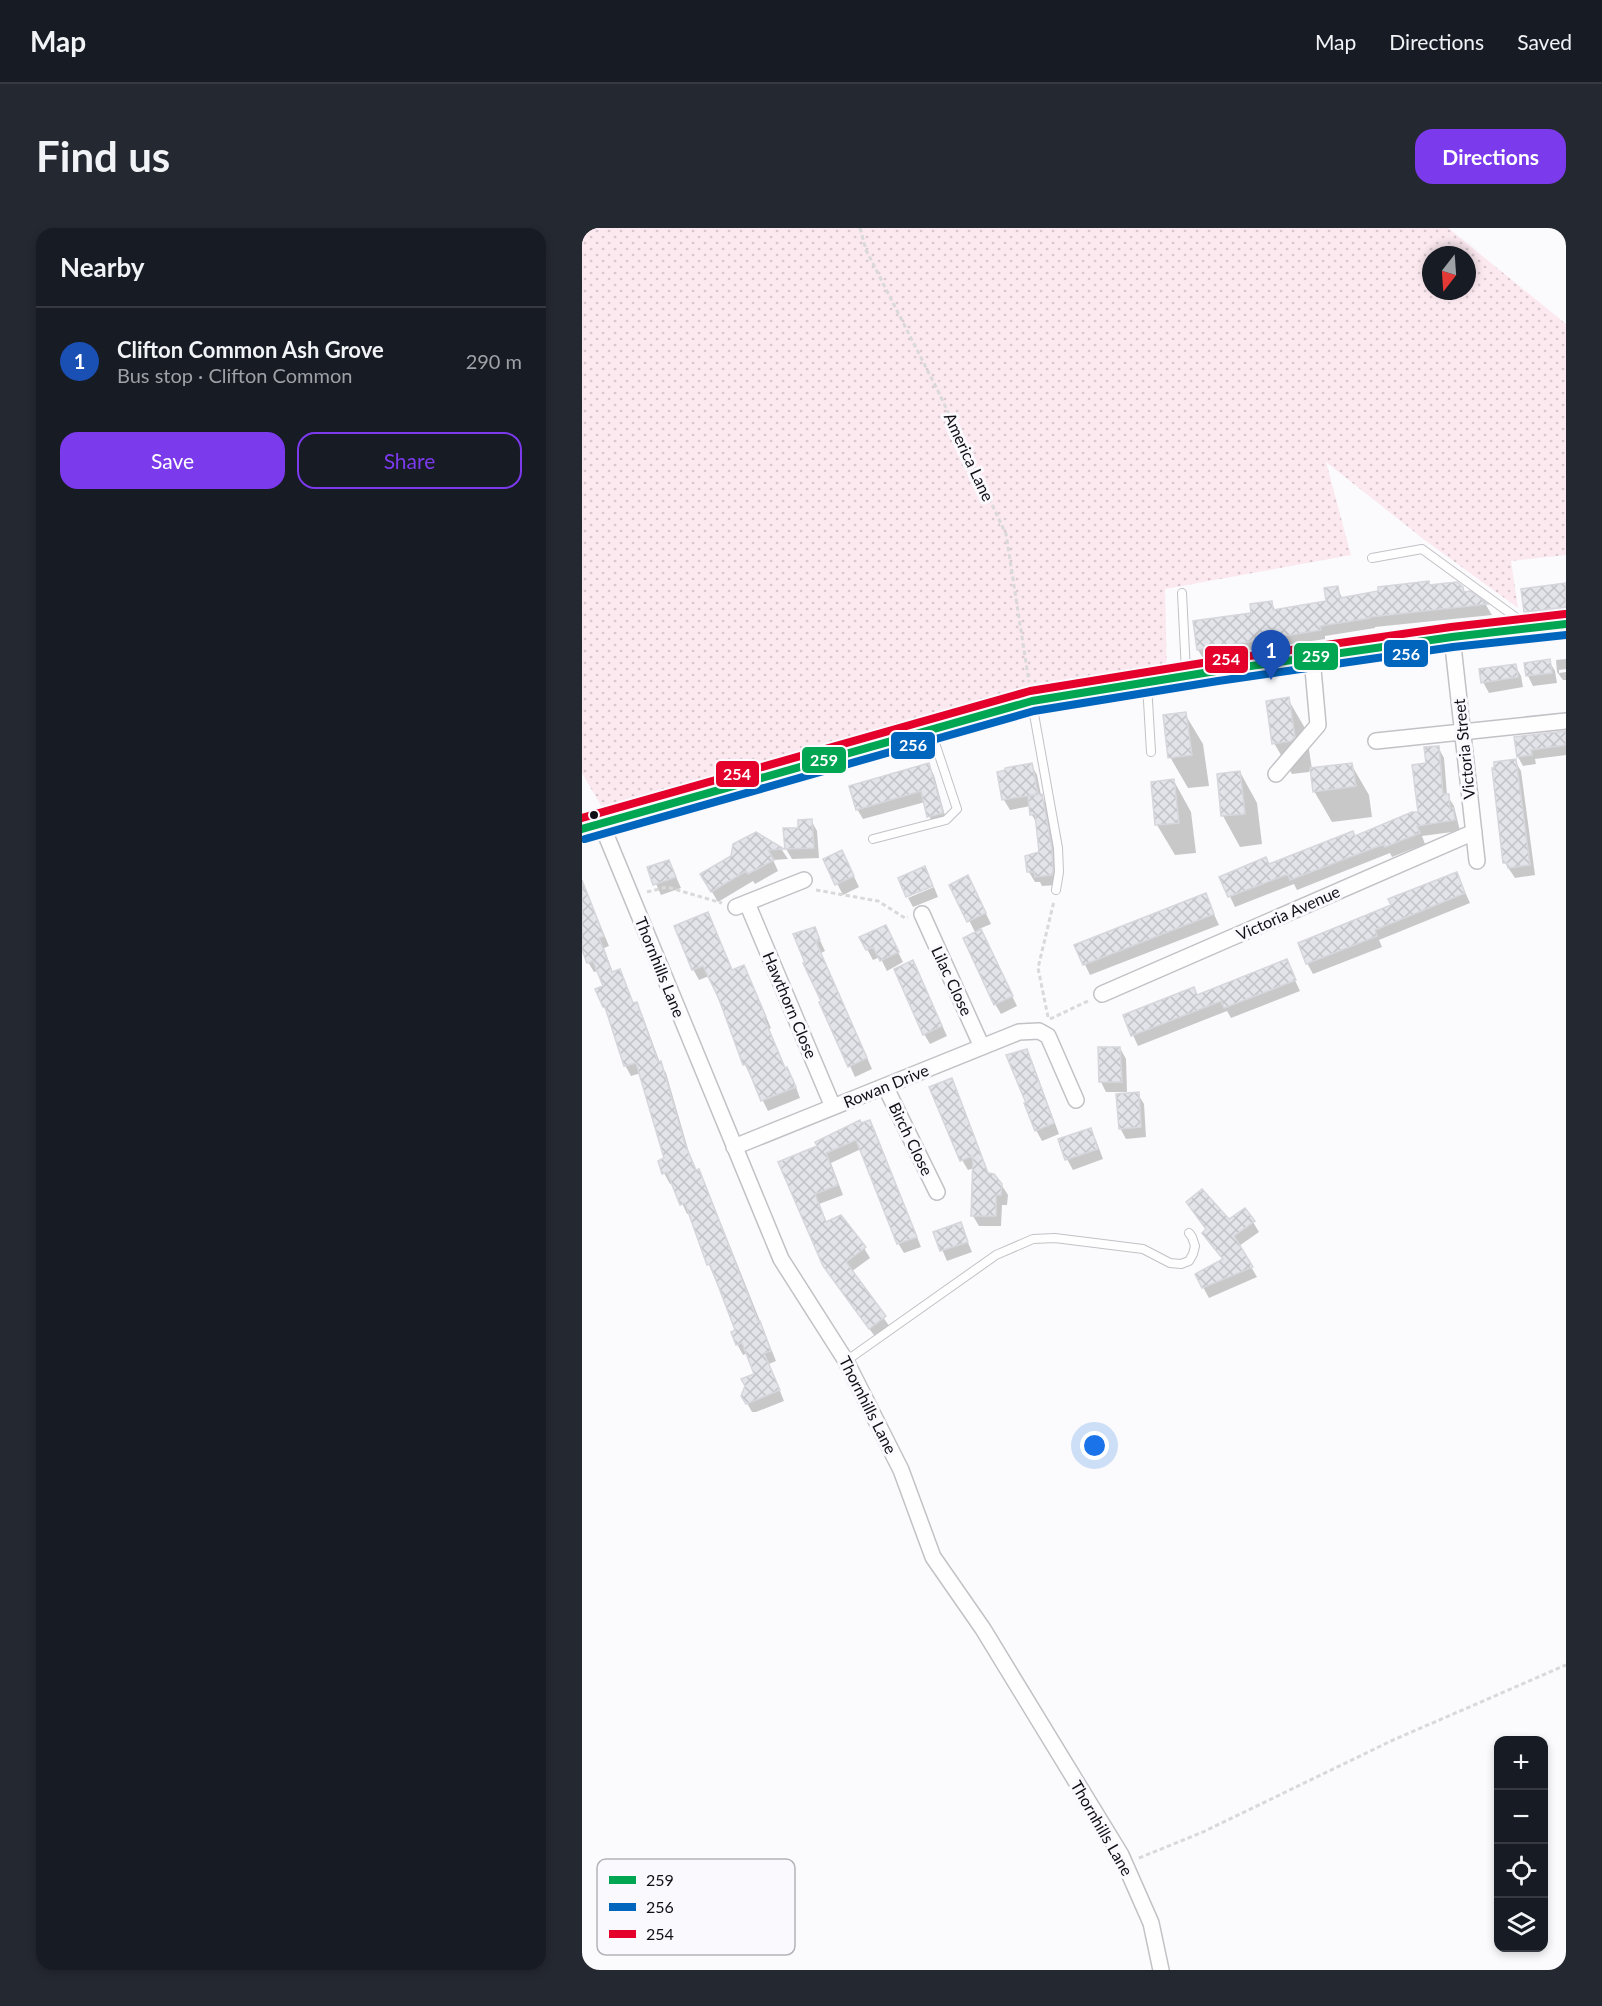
<!DOCTYPE html>
<html lang="en">
<head>
<meta charset="utf-8">
<style>
  :root { --surface:#171b24; --page:#242831; --text:#f1f3f6; --muted:#9ea1a6; --line:#363941; --accent:#7c3aed }
  body { margin:0; font-family:Lato,sans-serif; background:var(--page); color:var(--text) }
  .controls { position:absolute; right:18px; bottom:18px; display:grid; overflow:hidden; border-radius:12px; box-shadow:0 3px 9px #0003 }
  .controls button { width:54px; height:54px; display:grid; place-items:center; padding:0; border:0; border-bottom:2px solid var(--line); background:var(--surface); color:var(--text); font:30px sans-serif }
  .compass { position:absolute; left:840px; top:18px; width:54px; height:54px; border-radius:50%; background:var(--surface); box-shadow:0 3px 9px #0003; rotate:197deg }
  .you { position:absolute; left:513px; top:1218px; width:21px; height:21px; margin:-15px; border:4px solid #fff; border-radius:50%; background:#1a73e8; box-shadow:0 0 0 9px #1a73e833 }
  .badge { display:grid; place-items:center; width:39px; height:39px; border-radius:50%; background:var(--accent); color:#fff; font-size:20px; font-weight:700 }
  .pin { position:absolute; translate:-50% -50px; filter:drop-shadow(0 2px 3px #0008) }
  .pin::after { content:''; position:absolute; top:32px; width:21px; height:18px; background:inherit; clip-path:polygon(0 0,100% 0,50% 100%) }
  .list { margin:0; padding:0; list-style:none }
  h2 { display:flex; justify-content:space-between; align-items:center; height:78px; margin:0; padding:0 24px; font-size:26px }
  h2 small { font-size:20px; font-weight:400; color:var(--muted) }
  .list li { display:grid; grid-template-columns:39px 1fr auto; gap:18px; align-items:center; box-sizing:border-box; height:108px; padding:0 24px; border-top:2px solid var(--line) }
  .list b { display:block; font-size:22px; white-space:nowrap }
  .list p { margin:0; font-size:20px; white-space:nowrap; color:var(--muted) }
  .list em { font-size:20px; font-style:normal; color:var(--muted) }
  .actions { display:flex; gap:12px; padding:18px 24px }
  .actions a { flex:1; padding:14px 0; border:2px solid var(--accent); border-radius:18px; text-align:center; font-size:21px; color:var(--accent) }
  .actions .main { background:var(--accent); color:#fff }
  .icon { flex:none; width:33px; height:33px; fill:none; stroke:currentColor; stroke-width:2; stroke-linecap:round; stroke-linejoin:round }
  .map { position:relative; flex:none; width:984px; height:1742px; overflow:hidden; border-radius:18px }
  header { display:flex; align-items:center; gap:36px; box-sizing:border-box; height:84px; padding:0 30px; background:var(--surface); border-bottom:2px solid var(--line) }
  header strong { font-size:28px }
  nav { display:flex; gap:33px; margin-inline-start:auto; font-size:21px }
  .intro { display:flex; align-items:center; justify-content:space-between; box-sizing:border-box; height:144px; padding:0 36px }
  h1 { margin:0; font-size:42px }
  .button { padding:15px 27px; border-radius:18px; background:var(--accent); color:#fff; font-size:21px; font-weight:700 }
  main { display:flex; gap:36px; padding:0 36px }
  aside { flex:1; background:var(--surface); border-radius:18px; box-shadow:0 3px 9px #0003 }
  .map>svg:first-child { display:block }
</style>
</head>
<body>
<header>
<strong>Map</strong>
<nav><a>Map</a><a>Directions</a><a>Saved</a></nav>
</header>
<div class="intro"><h1>Find us</h1><a class="button">Directions</a></div>
<main>
<aside>
<h2>Nearby<small></small></h2>
<ul class="list">
<li><span class="badge" style="background:#1a4fb4">1</span><div><b>Clifton Common Ash Grove</b><p>Bus stop · Clifton Common</p></div><em>290 m</em></li>
</ul>
<div class="actions"><a class="main">Save</a><a>Share</a></div>
</aside>
<div class="map">
<svg width="984" height="1742" viewBox="0 0 984 1742">
  <defs>
    <pattern id="grass-dots" width="8" height="8" patternUnits="userSpaceOnUse" patternTransform="scale(1.5)"><rect width="8" height="8" fill="#fce9f0"/><path d="M2 2h.1M6 6h.1" fill="none" stroke="#d7c7cd" stroke-width="1.8" stroke-linecap="round"/></pattern>
    <pattern id="building-cross-hatch" width="8" height="8" patternUnits="userSpaceOnUse" patternTransform="scale(1.5)"><rect width="8" height="8" fill="#e2e4e9"/><path d="M0 0l8 8M0 8l8-8" fill="none" stroke="#c1c3c7"/></pattern>
  </defs>
  <rect width="100%" height="100%" fill="#fbfafc"/>
  <path fill="url(#grass-dots)" fill-rule="evenodd" d="M0,0H866L984,96V327L929,333L936,380L844,313L744,234L769,327L583,361L585,452L450,473L19,595L21,581L0,545ZM849,27H885V63H849Z"/>
  <path fill="#0003" d="M846,355L848,358L880,360L883,365H887L904,377L910,387L793,399V400L743,408V412L622,432L616,422L689,375L694,383L746,374L755,360L761,371Z
    M984,357V389L950,394L944,383Z
    M984,431V441L977,442V445L984,444V452H981L975,444L974,432Z
    M967,433L973,443L975,455L951,458L946,448L944,436Z
    M933,437L939,448L941,459L907,465L901,454Z
    M706,471L724,502L730,541L769,536L787,567L790,589L750,594L732,563L729,541L727,544L710,546L692,515Z
    M603,486L621,516L627,558L606,560L588,529Z
    M984,504V527L953,531L954,536L941,538L936,529L933,510Z
    M856,519L862,530L865,567L872,578L878,603L840,608L843,616L810,629L808,625L715,662L712,656L653,679L639,650L687,638L838,586L845,536Z
    M933,533L939,543L953,647L933,650L923,635Z
    M449,536L455,547L459,567L465,578L475,632L476,657L460,658L458,654H453L447,644L459,626L455,596L450,587L449,578L428,582L422,572Z
    M346,537L352,547L365,595L353,598L347,588L343,574L281,591L275,581Z
    M658,544L675,575L680,616L658,619L641,588Z
    M592,553L609,584L614,625L593,627L575,597Z
    M229,592L235,603L237,630L210,631L204,621L217,601Z
    M173,606L200,622L206,631L191,632L196,643L173,656L171,653L136,674L120,647L150,629Z
    M243,632L265,634L277,659L261,667Z
    M87,633L99,660L79,667L67,640Z
    M875,646L888,675L797,712L800,719L731,746L725,735L810,678Z
    M0,654L27,718L22,720L31,745L37,743L52,777L54,776L60,786L78,835L84,845L108,928L115,944L116,943L122,953L194,1133L187,1136L202,1173L174,1184H170L161,1168L174,1147L166,1125L161,1127L155,1116V1103L127,1037L108,985L105,986L91,955L88,956L82,945L77,934L84,931L59,845L49,848L43,837L27,788L22,779V758L16,743L12,744L6,734L0,718Z
    M369,657L391,659L409,696L397,701L435,778L419,786L413,776L394,706Z
    M352,659L356,669L331,679L326,670Z
    M623,667L637,697L508,747L494,718Z
    M126,685L151,743L167,749L189,800L187,801L204,841L211,851L218,870L186,883L163,837L127,748L117,752L111,741Z
    M232,700L243,723L239,725L290,841L273,849L239,774L241,773Z
    M279,710H309L321,734L305,743L298,729L291,732Z
    M704,733L718,763L649,790L645,783L556,818L551,807L543,788L611,761L616,768Z
    M336,745L365,808L348,816L342,806Z
    M538,820L544,831L545,864H524L519,854Z
    M444,823L450,833L477,906L460,913L454,902Z
    M369,852L375,862L407,947L419,956L426,967L425,977H420L419,998H397L391,988L392,940L386,942L380,932Z
    M556,866L562,876L564,909L544,911L538,900Z
    M288,893L293,903L339,1019L322,1025L316,1015L279,921L249,935L261,967L237,976L245,995L282,1020L288,1030L269,1044L308,1099L294,1110L249,1048L198,935L237,919Z
    M508,902L514,912L521,931L491,942L485,931L478,912Z
    M606,975L646,993L671,994L677,1004L657,1018L675,1049L627,1070L621,1059L642,1033L628,1016L622,1006L625,1002Z
    M378,996L390,1024L365,1033L353,1005Z"/>
  <path fill="url(#building-cross-hatch)" stroke="#d6d7dc" stroke-width="1.5" d="M847,353V357L875,354L881,359L882,364L888,363L906,376L788,389V390L738,398L739,402L615,422L611,393L669,385L668,376L690,373L691,382L744,373L742,360L756,358L758,370L796,363V359Z
    M984,355V379L942,384L939,361Z
    M968,431L970,445L944,448L942,435Z
    M934,436L936,449L899,455L897,441Z
    M707,469L713,509L709,513L690,516L684,473Z
    M604,484L610,527L586,530L581,487Z
    M984,503V517L949,522L950,527L935,529L932,509Z
    M857,518L861,566H867L868,580H871L873,592L835,598L838,605L815,614L803,619L802,616L708,652L706,646L646,669L637,649L684,629L687,636L771,603L773,608L830,584H836L830,537L844,535L842,519Z
    M934,531L948,637L926,640L925,635H921L910,540H912V534Z
    M347,535L361,585L345,589L339,563L274,582L267,558Z
    M450,535L456,566L420,572L415,544L423,542V540Z
    M770,535L774,558L731,564L728,540Z
    M658,543L663,586L639,588L635,546Z
    M592,551L597,595L573,597L569,554Z
    M460,566L470,621L471,644L470,647L453,649L452,644H445L443,628L457,624L453,586L448,587L446,568Z
    M230,591L232,620L203,621L201,600H216V592Z
    M174,604L202,621L186,622L192,632L166,646L164,643L129,664L118,646L149,628L151,616Z
    M260,622L272,648L253,657L241,631Z
    M87,632L94,649L71,657L65,639Z
    M343,638L351,658L324,669L316,650Z
    M875,644L883,665L793,702L795,708L724,736L716,715L809,677L806,671Z
    M386,647L404,685L385,694L367,657Z
    M0,652L22,708L17,710L30,744L38,741L51,775L55,774L76,834L79,833L103,916L114,942L117,941L176,1093H178L189,1123L182,1125L198,1162L164,1176L159,1168L163,1158L159,1151L172,1146L160,1115L154,1117L149,1104L153,1102L128,1036L125,1037L103,975L98,977L85,944L80,946L76,933L82,930L54,835L42,838L23,779H21L13,761L21,758L11,733L5,735L0,722Z
    M624,665L632,686L501,737L492,717Z
    M126,684L150,742L162,737L184,789L182,790L203,840L205,839L214,859L179,873L164,836L161,837L137,771L121,738L110,742L92,698Z
    M304,697L317,724L298,733L291,719L284,722L277,709Z
    M233,699L238,712L234,714L285,830L266,839L237,774L239,773L221,735H223L211,706Z
    M399,701L431,768L412,777L381,710Z
    M705,731L714,752L642,780L639,773L549,808L541,787L612,759L615,767Z
    M331,732L360,798L341,807L312,741Z
    M516,819H538L540,854H517Z
    M445,821L472,895L453,903L442,875H444L424,827Z
    M370,850L406,945L412,946L420,956L419,967H414V988H389L391,928L378,933L347,859Z
    M557,864L559,899L537,901L534,866Z
    M278,892L279,895L288,892L335,1009L315,1016L274,912L244,925L256,957L233,966L244,994L259,987L284,1019L264,1034L304,1088L287,1101L241,1038L196,934L235,918L233,914Z
    M509,900L516,921L483,932L476,911Z
    M620,961L647,991L663,980L673,993L652,1008L671,1039L620,1060L613,1046L641,1031L620,1005L624,1001L604,974Z
    M379,994L386,1014L358,1023L351,1004Z"/>
  <g fill="none" stroke-linecap="round" stroke-linejoin="round">
    <g stroke="#c3c1c6" stroke-width="10">
      <path id="lane" d="M790,330L840,321L936,391L939,397
        M600,365L604,444
        M565,456L569,524
        M450,475L476,620L477,644L474,662
        M291,611L364,592L375,581L349,503
        M264,1133L414,1027L451,1011L473,1010L561,1021L588,1035L599,1036L607,1033L611,1026L613,1018L610,1009L607,1005"/>
    </g>
    <g stroke="#c3c1c6" stroke-width="18">
      <path id="street" d="M870,409L895,633
        M794,513L984,493
        M694,546L736,497L730,430
        M19,595L199,1031L264,1133L319,1242L351,1329L401,1401L539,1627L569,1695L579,1742
        M165,675L251,879
        M154,679L222,652
        M340,686L400,819
        M520,766L892,604
        M303,858L355,964
        M152,919L437,804L457,803L466,808L494,872"/>
    </g>
    <g stroke="#c3c1c6" stroke-width="26">
      <path id="primary" d="M0,601L450,473L634,443L870,409L984,396"/>
    </g>
    <path stroke="#d9d9d9" stroke-width="3" stroke-dasharray="4.5 3" stroke-linecap="butt" d="M278,0L284,22L356,163L424,306L447,454
      M234,662L296,673L323,690L326,689
      M65,664L85,659L140,675
      M466,789L456,740L472,673
      M468,791L506,773
      M557,1630L621,1604L809,1513L984,1437"/>
    <use href="#lane" stroke="#fefeff" stroke-width="8"/>
    <use href="#street" stroke="#fefeff" stroke-width="15"/>
    <use href="#primary" stroke="#fefeff" stroke-width="22"/>
    <g stroke="#faf9fd" stroke-width="12">
      <path id="bus-1" d="M0,601L450,473L634,443L870,409L984,396"/>
    </g>
    <g stroke="#faf9fd" stroke-width="12">
      <path id="bus-2" d="M3,611L452,483L636,453L871,419L984,407"/>
    </g>
    <g stroke="#faf9fd" stroke-width="12">
      <path id="bus-3" d="M0,590L448,463L633,433L869,399L983,386"/>
    </g>
    <use href="#bus-1" stroke="#00a651" stroke-width="8"/>
    <use href="#bus-2" stroke="#0065bd" stroke-width="8"/>
    <use href="#bus-3" stroke="#e4002b" stroke-width="8"/>
  </g>
  <circle fill="#111016" stroke="#faf9fd" stroke-width="2" cx="12" cy="587" r="5"/>
  <g text-anchor="middle" stroke-width="6" stroke-linejoin="round" paint-order="stroke">
    <g font-size="16" fill="#111016" stroke="#faf9fd">
      <text transform="translate(387 229) rotate(65)" y="6">America Lane</text>
      <text transform="translate(882 521) rotate(-96)" y="6">Victoria Street</text>
      <text transform="translate(706 685) rotate(-24)" y="6">Victoria Avenue</text>
      <text transform="translate(78 739) rotate(68)" y="6">Thornhills Lane</text>
      <text transform="translate(370 753) rotate(65)" y="6">Lilac Close</text>
      <text transform="translate(208 777) rotate(67)" y="6">Hawthorn Close</text>
      <text transform="translate(304 858) rotate(-22)" y="6">Rowan Drive</text>
      <text transform="translate(329 911) rotate(64)" y="6">Birch Close</text>
      <text transform="translate(286 1177) rotate(63)" y="6">Thornhills Lane</text>
      <text transform="translate(520 1600) rotate(60)" y="6">Thornhills Lane</text>
    </g>
  </g>
  <rect x="15" y="1631" width="198" height="96" rx="9" fill="#faf9fd" stroke="#b4b3b8" stroke-width="1.5"/>
  <rect x="27" y="1648" width="27" height="8" fill="#00a651"/>
  <rect x="27" y="1675" width="27" height="8" fill="#0065bd"/>
  <rect x="27" y="1702" width="27" height="8" fill="#e4002b"/>
  <g font-size="16" fill="#111016">
    <text x="64" y="1658">259</text>
    <text x="64" y="1685">256</text>
    <text x="64" y="1712">254</text>
  </g>
  <g stroke="#faf9fd" stroke-width="2">
    <rect x="801" y="411" width="46" height="29" rx="6" fill="#0065bd"/>
    <rect x="711" y="414" width="46" height="29" rx="6" fill="#00a651"/>
    <rect x="622" y="417" width="45" height="29" rx="6" fill="#e4002b"/>
    <rect x="308" y="503" width="46" height="29" rx="6" fill="#0065bd"/>
    <rect x="219" y="518" width="46" height="28" rx="6" fill="#00a651"/>
    <rect x="133" y="532" width="45" height="28" rx="6" fill="#e4002b"/>
  </g>
  <g font-size="16" text-anchor="middle" font-weight="bold" fill="#fff">
    <text x="824" y="432">256</text>
    <text x="734" y="434">259</text>
    <text x="644" y="437">254</text>
    <text x="331" y="523">256</text>
    <text x="242" y="538">259</text>
    <text x="155" y="552">254</text>
  </g>
</svg>
<div class="controls">
<button>+</button>
<button>−</button>
<button><svg class="icon" aria-label="locate" viewBox="0 0 24 24"><circle cx="12" cy="12" r="6"/><path d="M12 2v4M12 18v4M2 12h4M18 12h4"/></svg></button>
<button><svg class="icon" aria-label="layers" viewBox="0 0 24 24"><path d="M12 4l9 5-9 5-9-5zM3 14l9 5 9-5"/></svg></button>
</div>
<svg class="compass" viewBox="-18 -18 36 36"><path d="M0-13l5 13h-10z" fill="#e53935"/><path d="M0 13l5-13h-10z" fill="#9ea1a6"/></svg>
<div class="you"></div>
<div class="pin badge" style="left:689px;top:452px;background:#1a4fb4">1</div>
</div>
</main>
</body>
</html>
